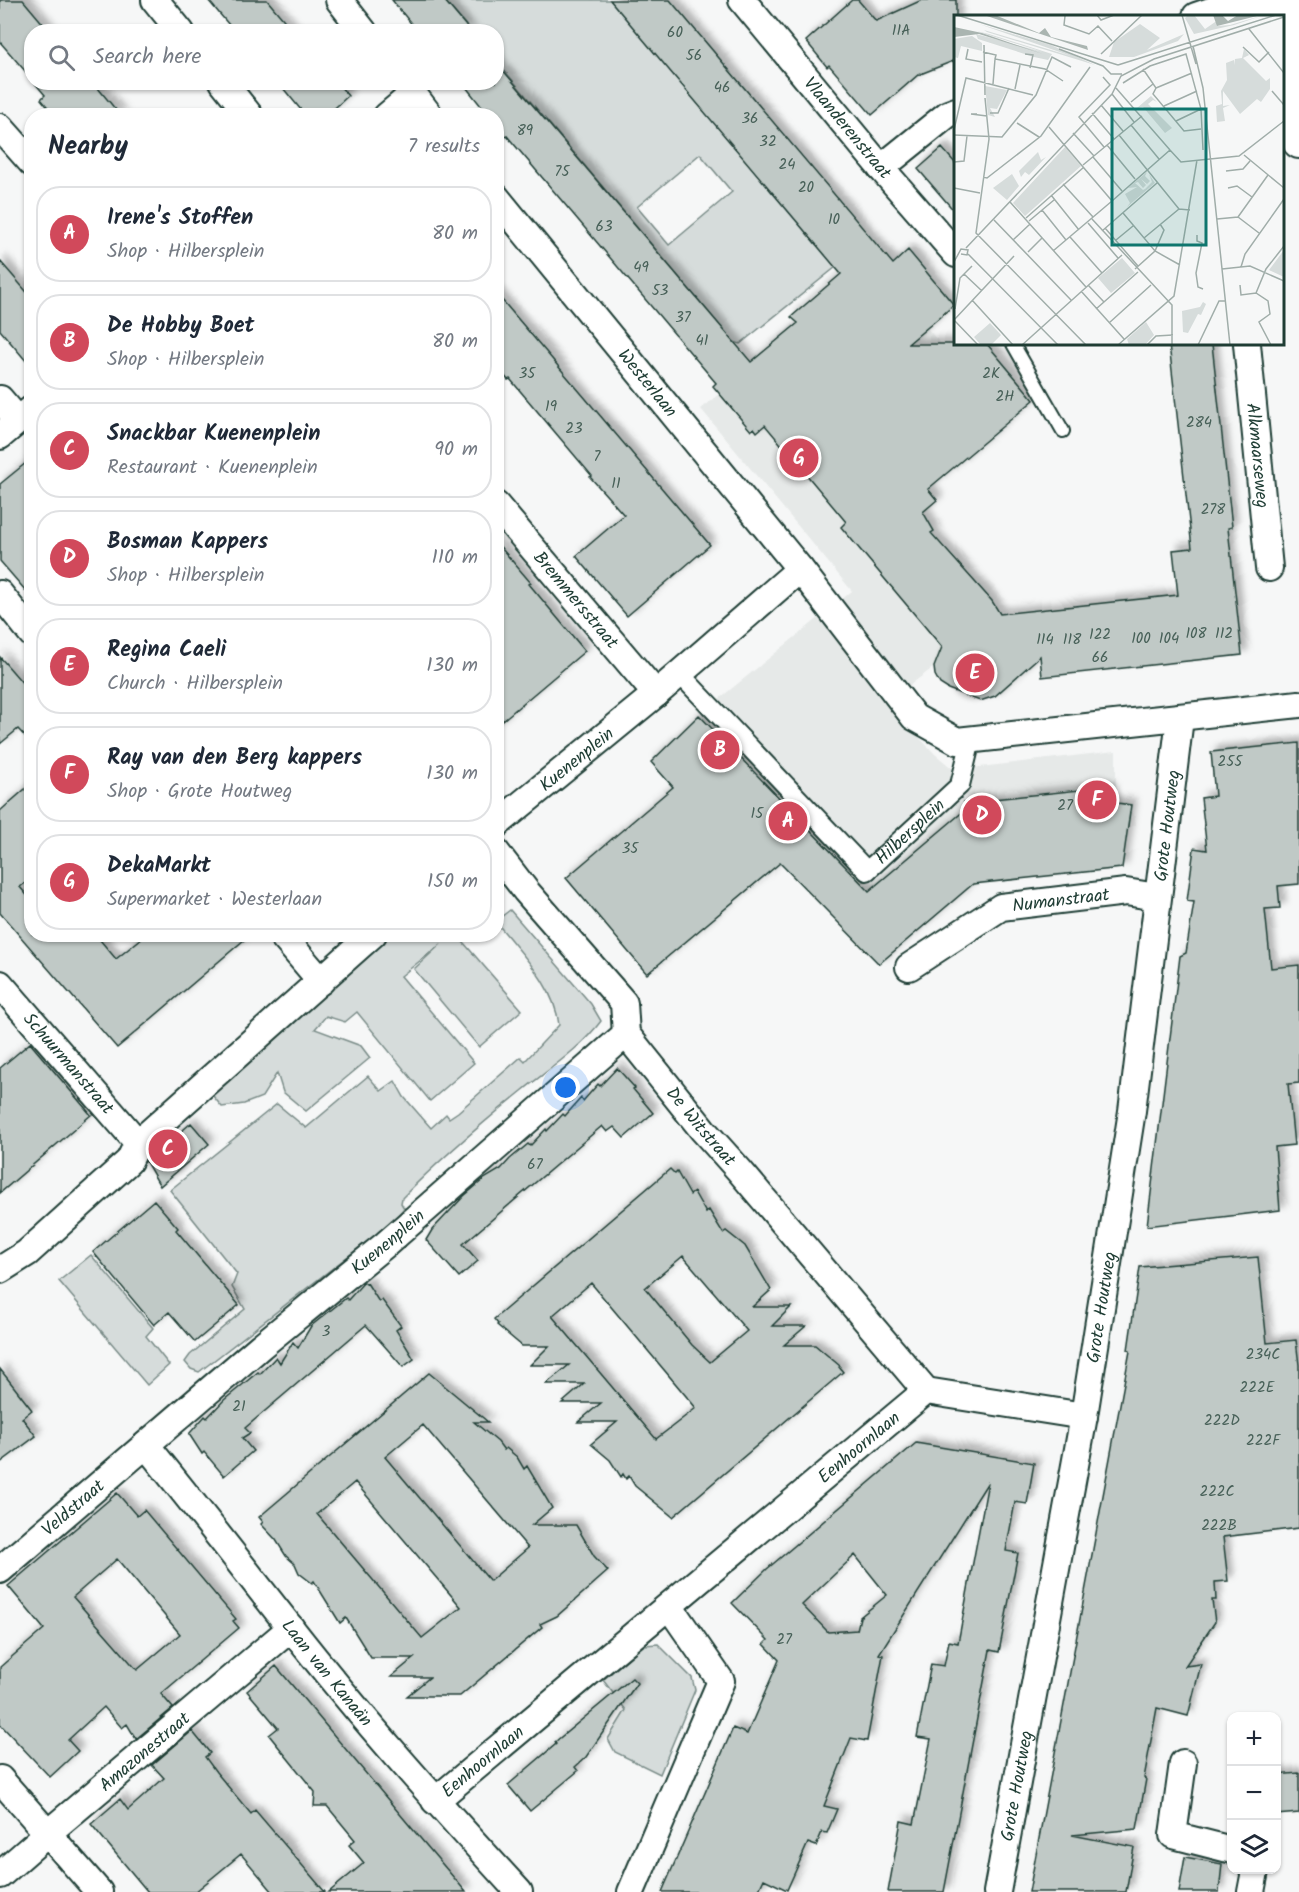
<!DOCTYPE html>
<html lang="en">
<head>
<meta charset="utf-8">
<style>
  :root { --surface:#fff; --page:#f6f6f7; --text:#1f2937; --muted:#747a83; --line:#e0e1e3; --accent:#d1495b }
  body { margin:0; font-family:Kalam,sans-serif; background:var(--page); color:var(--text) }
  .controls { position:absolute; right:18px; bottom:18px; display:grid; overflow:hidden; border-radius:12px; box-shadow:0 2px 4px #0004 }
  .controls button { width:54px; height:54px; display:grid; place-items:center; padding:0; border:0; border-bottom:2px solid var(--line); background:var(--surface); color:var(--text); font:30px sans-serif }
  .you { position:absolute; left:566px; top:1088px; width:21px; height:21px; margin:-15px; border:4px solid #fff; border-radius:50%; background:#1a73e8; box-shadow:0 0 0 9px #1a73e833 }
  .badge { display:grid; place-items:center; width:39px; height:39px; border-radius:50%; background:var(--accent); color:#fff; font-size:20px; font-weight:700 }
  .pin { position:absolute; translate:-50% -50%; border:3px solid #fff; box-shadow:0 2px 6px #0006 }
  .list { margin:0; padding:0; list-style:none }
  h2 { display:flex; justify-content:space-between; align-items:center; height:78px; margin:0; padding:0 24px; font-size:26px }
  h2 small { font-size:20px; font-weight:400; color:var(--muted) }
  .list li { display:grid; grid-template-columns:39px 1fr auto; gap:18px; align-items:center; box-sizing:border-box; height:96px; margin:0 12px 12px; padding:0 12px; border:2px solid var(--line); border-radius:24px }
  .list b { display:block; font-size:22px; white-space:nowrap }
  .list p { margin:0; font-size:20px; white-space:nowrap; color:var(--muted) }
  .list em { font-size:20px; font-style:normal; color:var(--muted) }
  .icon { flex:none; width:33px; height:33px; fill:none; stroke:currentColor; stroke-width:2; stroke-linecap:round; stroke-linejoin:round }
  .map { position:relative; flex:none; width:1299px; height:1892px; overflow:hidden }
  .search { position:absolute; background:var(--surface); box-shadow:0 2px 4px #0004; left:24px; top:24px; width:480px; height:66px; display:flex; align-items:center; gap:15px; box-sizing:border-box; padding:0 21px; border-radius:24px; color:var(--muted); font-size:22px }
  .panel { position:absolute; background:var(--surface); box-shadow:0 2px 4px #0004; left:24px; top:108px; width:480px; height:834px; border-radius:24px }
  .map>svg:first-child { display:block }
</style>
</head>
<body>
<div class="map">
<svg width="1299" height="1892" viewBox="0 0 1299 1892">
  <defs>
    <filter id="shadow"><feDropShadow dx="5.5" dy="-5.5" stdDeviation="3" flood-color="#0004"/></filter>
  </defs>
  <rect width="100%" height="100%" fill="#f6f7f7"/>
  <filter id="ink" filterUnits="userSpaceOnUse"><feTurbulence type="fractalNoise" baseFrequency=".0167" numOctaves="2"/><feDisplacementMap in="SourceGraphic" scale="12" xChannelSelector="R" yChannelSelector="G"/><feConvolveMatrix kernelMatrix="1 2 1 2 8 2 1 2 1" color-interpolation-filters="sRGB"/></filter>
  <g filter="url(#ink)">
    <path fill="#e6e9e8" d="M872,265L1001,413L889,517L982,631L886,703L935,754L954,770L1116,751V840L958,866L883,934L699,715L852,591L701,409Z"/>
    <path fill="#d6dcdb" stroke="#7a8c88" stroke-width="1.5" fill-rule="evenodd" d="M444,0H610L836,267L740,344L734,342L497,62L496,32L471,31ZM700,154L732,192L669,245L637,207Z
      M510,910L591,1004L601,1021C581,1048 549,1069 522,1091C480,1125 440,1159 402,1198L401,1203L404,1208L392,1222L199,1372L191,1369L185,1362L190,1355L245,1309L232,1287L237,1274L170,1190L277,1104L306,1128L368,1076L381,1091L395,1081L404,1097L431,1128L446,1114L449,1118L458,1112L521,1057L525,1061L559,1025C554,984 521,954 497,923V920Z
      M387,935H457L522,1010L479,1047L414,969L441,944L401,976L474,1063L430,1101L357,1012L345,1022L326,1016L315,1029L361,1046L370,1058L306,1111L283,1092L277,1073L262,1097L244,1104L222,1107L213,1096L216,1085Z
      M91,1255L153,1328L146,1336L169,1365L147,1385L59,1281Z
      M658,1644L692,1678L695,1690L660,1774L615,1752L608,1739L626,1710L603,1680L644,1645Z"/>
    <path fill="#c0c9c6" stroke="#1f3d34" stroke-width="1.5" fill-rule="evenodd" filter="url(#shadow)" d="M0,0H23L50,32H32V79L0,42Z
      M208,0H267L294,32H235Z
      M392,0H444L471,32H418Z
      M610,0H670L893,264L908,250L954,305L908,344H987L1034,400L928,489L937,500L923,512L934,531L931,533L992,601L1000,614L1178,595L1173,550L1192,548L1169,344H1212L1232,527L1228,528L1242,655L1042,677L1040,656L995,696L980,701L948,689L940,684L935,675L934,667L942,647L841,527L846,522L765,425L757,432L754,428L751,431L713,386L716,383L507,136L496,141V116H489L462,82H496V62L751,362L798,323L791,317L841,274Z
      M852,0H858L876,21L922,0H956V60L918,75L872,115L829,65L827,67L806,41Z
      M34,82H93L121,116H55L41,99L45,95Z
      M278,82H337L348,96L326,116H306Z
      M942,148L956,164V213L918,169Z
      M0,261L32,298V368L0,330Z
      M496,293L710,545L627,616L576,556L624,515L590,477L592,476L510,379L508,380L496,366Z
      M32,458V598L0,561V484Z
      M496,542L531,583L529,584L585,651L496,726Z
      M0,657L32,694V744L18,729L0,744Z
      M699,715L869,891L965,810L964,802L1109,787L1110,802L1131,805L1122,868L973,884L879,964L780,863L647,974L566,878L673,787L651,762Z
      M1299,743V884L1278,886L1280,908L1265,909L1271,968L1299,965V1083L1288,1084L1294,1145L1275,1147L1280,1210L1147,1226L1180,956L1186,953L1194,902L1187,901L1194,848L1207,850L1201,798L1215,796L1211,752Z
      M32,783V878L20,887L32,901V934H95L116,959L147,934H251L117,1048L0,913V811Z
      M30,1043L91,1115L0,1193V1068Z
      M617,1068L635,1088L633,1089L653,1113L624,1138L614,1127L607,1132L602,1126L463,1244L478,1261L459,1277L426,1240L432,1230L464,1196L484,1179L501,1169L510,1159L528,1144L530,1146L546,1129L547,1131L563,1114L565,1116L581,1098L583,1101L598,1084L600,1086Z
      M191,1123L209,1144L160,1186L146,1162Z
      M670,1169L675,1174L677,1172L690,1195L694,1192L706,1213L709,1210L723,1233L726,1231L745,1246L771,1290L752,1307H791L772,1326H806L784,1345H815L840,1366L839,1367L843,1372L673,1517L635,1486L629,1476L626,1479L623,1474L621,1477L610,1460L591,1444L617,1422H578L601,1403H562L584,1384H546L569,1365H530L549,1346H522L497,1325L498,1324L494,1319ZM683,1256L747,1331L710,1362L692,1345L645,1288ZM591,1283L696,1408L656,1439L552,1316Z
      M154,1200L178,1228L176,1230L239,1305L195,1342L169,1312L154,1325L93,1252Z
      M1258,1257L1267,1343L1296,1340L1299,1365V1528L1223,1537L1228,1581L1215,1582L1216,1600H1212L1215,1622L1185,1666L1201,1664L1188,1716L1157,1708L1144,1778L1146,1779L1137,1829L1072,1835L1134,1847L1126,1892H1029L1130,1351L1128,1350L1140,1267Z
      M364,1282L366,1284L367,1283L379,1302L382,1300L401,1326L396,1330L414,1359L403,1367L366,1325L245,1428L250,1433L242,1438L253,1451L224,1476L204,1452L202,1454L189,1434L205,1416L207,1418L224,1400L258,1372L260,1374L276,1357L280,1363L293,1342L298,1348L311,1326L346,1298L348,1300Z
      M0,1369L32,1410L22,1418L36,1436L0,1463Z
      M429,1373L488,1422H474L498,1442L504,1450L506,1448L517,1457L524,1469L527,1466L552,1508L532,1525H576L594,1556L608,1571L557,1616L540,1624L542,1627L460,1696H407L430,1677H391L414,1658H371L346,1618L340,1623L314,1581L312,1583L299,1573L295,1564L286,1556L276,1540L261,1524L263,1522L259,1517ZM423,1425L528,1548L490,1581L385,1457ZM355,1482L461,1607L422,1638L317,1514Z
      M916,1443L1034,1463L1027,1504L1015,1502L1006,1551L1018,1553L999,1652L990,1650L944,1892H888L901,1821L914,1824L931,1739L917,1737L931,1664L944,1666L949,1641L958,1643L988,1482L879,1654L883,1655L867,1741L851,1738L824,1806L837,1809L827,1833L822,1832L816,1846L808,1843L787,1890L764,1879L758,1892H662L733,1728L747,1734L779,1660L764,1644L768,1640L732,1603L767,1569ZM855,1555L887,1595L860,1617L857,1630L828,1632L802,1605Z
      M117,1493L137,1516L144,1510L236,1619L233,1621L239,1628L161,1694L173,1708L136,1739L127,1724L122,1728L104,1707L68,1740L78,1751L50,1777L0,1724V1667L44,1629L8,1586ZM117,1559L180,1634L137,1670L73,1597Z
      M276,1666L415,1832L466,1892H329L364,1863L349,1845L355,1840L327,1806H314L315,1792L269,1735L278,1728L247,1691Z
      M632,1678L637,1683L586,1757L575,1767L578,1771L530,1811L508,1785L556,1744L555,1742Z
      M192,1731L210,1753L205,1757L216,1772L251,1814L255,1810L325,1892H273L241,1854L195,1892H148L91,1824L120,1799L128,1810L164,1778L152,1765Z
      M1299,1773V1813L1276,1815V1775Z
      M1185,1857L1222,1864L1219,1892H1179Z"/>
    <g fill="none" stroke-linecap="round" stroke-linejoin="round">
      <g stroke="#1f3d34" stroke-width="16">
        <path id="service" d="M1013,344L1063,431"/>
      </g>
      <g stroke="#1f3d34" stroke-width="22">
        <g id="pedestrian">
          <path id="s1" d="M680,674L867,871L960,785L971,740"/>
        </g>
      </g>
      <g stroke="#1f3d34" stroke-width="30">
        <g id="minor">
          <path d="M155,0L181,32"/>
          <path d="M339,0L364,32"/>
          <path id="s2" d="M742,0L881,168L956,254"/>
          <path d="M1196,16L1234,3L1286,2"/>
          <path d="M223,82L250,116"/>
          <path d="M404,82L430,116"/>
          <path d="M387,116L413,94"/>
          <path d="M0,127L32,163"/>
          <path d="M881,168L948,114L956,111"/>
          <path id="s3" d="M496,197L800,569"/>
          <path id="s4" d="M1247,344L1269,568"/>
          <path d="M0,399L18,420"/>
          <path d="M0,436L32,409"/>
          <path id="s5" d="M496,505L656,694"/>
          <path d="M0,594L32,634"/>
          <path id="s6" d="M496,825L656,694L800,569L914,717L957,741L1299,704"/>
          <path id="s7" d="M496,852L526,891L624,1003L626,1034L703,1130L739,1170L926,1391"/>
          <path d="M281,934L321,981"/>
          <path id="s8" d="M909,967L1001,907L1126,892L1157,897"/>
          <path id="s9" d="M0,984L138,1143"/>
          <path d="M0,1270L27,1253L129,1161L138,1143L373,934"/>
          <path id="s10" d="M146,1445C195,1505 242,1566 290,1627C362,1719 440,1806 519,1892"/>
          <path id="s11" d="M0,1570L261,1346L386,1244L626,1034"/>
          <path d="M1183,1763L1173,1835L1232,1850"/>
          <path d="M0,1779L99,1892"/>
          <path id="s12" d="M435,1801L926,1391L1084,1416"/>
          <path id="s13" d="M0,1875L48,1833L291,1628"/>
          <path d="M631,1892L721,1681L669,1606"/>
          <path id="s14" d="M997,1892L1084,1416L1132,1111L1180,718"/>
          <path d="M1251,1892L1255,1871L1253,1870"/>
        </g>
      </g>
      <g stroke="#1f3d34" stroke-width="36">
        <path id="tertiary" d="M1286,0L1299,142"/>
      </g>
      <use href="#service" stroke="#fff" stroke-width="12"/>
      <use href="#pedestrian" stroke="#fff" stroke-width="18"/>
      <use href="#minor" stroke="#fff" stroke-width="26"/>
      <use href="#tertiary" stroke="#fff" stroke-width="32"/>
    </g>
  </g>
  <g text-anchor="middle" stroke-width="4.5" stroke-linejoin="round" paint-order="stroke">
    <g font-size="15" fill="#476058">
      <text x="901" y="35">11A</text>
      <text x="675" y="37">60</text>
      <text x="694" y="60">56</text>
      <text x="722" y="92">46</text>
      <text x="750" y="123">36</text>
      <text x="525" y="135">89</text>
      <text x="768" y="146">32</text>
      <text x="787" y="169">24</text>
      <text x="562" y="176">75</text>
      <text x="806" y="192">20</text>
      <text x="834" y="224">10</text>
      <text x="604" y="231">63</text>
      <text x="641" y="272">49</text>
      <text x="660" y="295">53</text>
      <text x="683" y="322">37</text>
      <text x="702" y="345">41</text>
      <text x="527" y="378">35</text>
      <text x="991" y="378">2K</text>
      <text x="1005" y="401">2H</text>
      <text x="551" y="411">19</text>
      <text x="1199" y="427">284</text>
      <text x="574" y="433">23</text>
      <text x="597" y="461">7</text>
      <text x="616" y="488">11</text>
      <text x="1213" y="514">278</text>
      <text x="1196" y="638">108</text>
      <text x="1224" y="638">112</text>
      <text x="1100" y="639">122</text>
      <text x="1141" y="643">100</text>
      <text x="1169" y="643">104</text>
      <text x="1045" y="644">114</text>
      <text x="1072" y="644">118</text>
      <text x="1100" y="662">66</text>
      <text x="1230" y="766">255</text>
      <text x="1065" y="810">27</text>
      <text x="757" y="818">15</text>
      <text x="630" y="853">35</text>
      <text x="535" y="1169">67</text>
      <text x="326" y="1336">3</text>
      <text x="1263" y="1359">234C</text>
      <text x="1257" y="1392">222E</text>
      <text x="239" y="1411">21</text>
      <text x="1222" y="1425">222D</text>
      <text x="1263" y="1445">222F</text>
      <text x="1217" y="1496">222C</text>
      <text x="1219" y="1530">222B</text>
      <text x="784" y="1644">27</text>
    </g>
    <g font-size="18" fill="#1f3d34" stroke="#fff">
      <text dy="6" stroke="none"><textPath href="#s2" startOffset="166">Vlaanderenstraat</textPath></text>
      <text dy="6" stroke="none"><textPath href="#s3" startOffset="240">Westerlaan</textPath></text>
      <text dy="6" stroke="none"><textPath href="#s4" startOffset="112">Alkmaarseweg</textPath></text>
      <text dy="6" stroke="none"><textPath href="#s5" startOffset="124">Bremmersstraat</textPath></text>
      <text dy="6" stroke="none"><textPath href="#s6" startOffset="104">Kuenenplein</textPath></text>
      <text dy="6" stroke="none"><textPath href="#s14" startOffset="1080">Grote Houtweg</textPath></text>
      <text dy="6" stroke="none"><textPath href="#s1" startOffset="330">Hilbersplein</textPath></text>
      <text dy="6" stroke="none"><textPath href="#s8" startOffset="170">Numanstraat</textPath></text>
      <text dy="6" stroke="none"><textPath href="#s9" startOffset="105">Schuurmanstraat</textPath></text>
      <text dy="6" stroke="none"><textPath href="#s7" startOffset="348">De Witstraat</textPath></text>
      <text dy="6" stroke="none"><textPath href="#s11" startOffset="508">Kuenenplein</textPath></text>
      <text dy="6" stroke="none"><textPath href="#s14" startOffset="594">Grote Houtweg</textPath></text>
      <text dy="6" stroke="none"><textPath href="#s12" startOffset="552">Eenhoornlaan</textPath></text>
      <text dy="6" stroke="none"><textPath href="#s11" startOffset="96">Veldstraat</textPath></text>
      <text dy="6" stroke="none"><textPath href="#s10" startOffset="291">Laan van Kanaän</textPath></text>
      <text dy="6" stroke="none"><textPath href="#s13" startOffset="190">Amazonestraat</textPath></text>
      <text dy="6" stroke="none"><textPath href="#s12" startOffset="62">Eenhoornlaan</textPath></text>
      <text dy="6" stroke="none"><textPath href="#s14" startOffset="108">Grote Houtweg</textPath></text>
    </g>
  </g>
  <g transform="translate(954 15)">
    <rect width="330" height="330" fill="#f6f7f7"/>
    <path d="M234,0H240L251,14L264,5L263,11L276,10L310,0L280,10L240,19L231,3ZM25,9L97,30L141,50L33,17L30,15L117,41ZM186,9L206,23L193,35L230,19L224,26L180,42H155L160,27ZM22,16L35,19L98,39L94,45L80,42L24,24L22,19L89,37ZM18,21L28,28V36L7,31L4,43L0,42V24ZM290,34L295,40L289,43L312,66L316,63V74L307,87L303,84L286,99L269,76V91L276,90L269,93L271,106L263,107L262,91L268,89L267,76L273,65L272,48L280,45V50L281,44L288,43ZM31,71L53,75L43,94L36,93L41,102L34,100ZM197,81L203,87L199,85L194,89L218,113L211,118L189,92L183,93ZM111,132L127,151L71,201L59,188ZM84,137L87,145L92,142L75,160L71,157L67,162L65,156ZM193,157L191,161L196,166L193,169L187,164L192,170L189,173L184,167L181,168L189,175L191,174L198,167L195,159L201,168L173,192L176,188L171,179L183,172L174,173ZM58,159L65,171L53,185L39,173ZM330,235V262L315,255ZM168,243L181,258L157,278L144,263ZM249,287L252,289L247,300L244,299L234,318L229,317L228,296L246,292ZM192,307L200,320L191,330H175L173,324ZM36,308L47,320L37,330H27L20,322Z" fill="#d6dcdb"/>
    <path d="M30,0H41L85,18L91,13L97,22L133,31L134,35ZM259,0H268L274,6L284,0H307L263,11ZM0,12L28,18L89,39L25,19L0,22Z" fill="#aab5b1"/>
    <path fill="none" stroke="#a0ada9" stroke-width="1.5" d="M3,0L164,50M143,0L147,5L160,0M228,0L242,49M111,1L110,10L135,19L144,11L158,26M295,14L330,58M30,30L31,80M239,31L249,73L276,330M289,32L305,47L315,37M14,34L12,44L28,47M105,34L149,51L157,59H168M29,37L42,40L41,44L91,54L109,66M71,39L79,40L76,53M147,39L188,0M164,50L322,0M189,54L202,73L199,79L230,116L247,114M149,62L156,70L125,102L150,132M169,68L196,51L232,39L247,94L249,135M39,69L41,44M162,73L216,135M202,73L238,58M61,74L66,50M318,76L330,90M158,79L180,107M31,83L35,124L22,218L132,330M177,87L199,69M147,90L169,116M210,91L243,76M36,98H44L55,73M138,98L160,124M23,99H17L33,101M222,106L247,94M63,108L85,122M177,110L205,144M95,112L158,186L99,236M0,115L12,63L79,80M119,118L140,141M0,120L48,122L82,80L98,42L117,52M165,120L225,194M153,130L181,164M290,140L330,173M139,142L168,176M0,147L10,146L13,121M129,150L188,101M272,156L289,154L296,146M29,162L33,163L87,121L136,52M109,169L139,202M0,173L26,178M274,173L283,171L298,182M97,180L125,215M158,186L216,135L227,147L285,141L330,106M56,187L132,272M88,195L112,225M169,198L201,236L226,250M284,202L305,218M72,203L130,152M138,204L218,290V330M263,204L284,202L314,160M40,205L117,285M75,206L100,185M134,208L164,243M151,213L184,251M148,216L203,168M243,220V226L248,228L242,258L244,272L249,274M116,222L148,258M190,223L225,194L236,195M59,225L76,209M162,225L179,211M12,233L158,79L167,61L200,44L330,2M74,237L88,223M14,239L104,330M0,247L7,234L14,235L13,240L7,239M287,252L291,239L330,184M181,254L201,236L210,215L206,209M268,254L296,251L330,266M10,259L28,276M134,270L150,287M286,270L287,280L302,278L314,286L316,299L305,307L317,330M127,276L170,324M302,278L312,254L330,231M18,285L59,330M1,294L6,263L18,251M142,294L184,257M0,305L60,241M0,305L24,330M155,308L197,270M68,330L168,240M164,330L220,281L243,145M193,330L202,321L219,320M244,330L265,286H271"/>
    <path fill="#0f766e" fill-opacity="0.15" stroke="#0f766e" stroke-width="3" d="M158,94H252V230H158Z"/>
    <rect width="330" height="330" fill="none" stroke="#1f3d34" stroke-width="3"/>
  </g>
</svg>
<div class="controls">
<button>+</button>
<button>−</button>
<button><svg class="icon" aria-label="layers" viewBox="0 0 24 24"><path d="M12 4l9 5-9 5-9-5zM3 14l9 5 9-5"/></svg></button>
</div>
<div class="you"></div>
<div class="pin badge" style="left:788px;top:821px">A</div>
<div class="pin badge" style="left:720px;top:750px">B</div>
<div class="pin badge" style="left:168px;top:1149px">C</div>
<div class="pin badge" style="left:982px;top:815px">D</div>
<div class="pin badge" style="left:975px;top:673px">E</div>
<div class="pin badge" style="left:1097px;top:800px">F</div>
<div class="pin badge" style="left:799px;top:458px">G</div>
<div class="search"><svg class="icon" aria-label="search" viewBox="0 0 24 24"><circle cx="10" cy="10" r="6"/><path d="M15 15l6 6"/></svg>Search here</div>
<section class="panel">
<h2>Nearby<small>7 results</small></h2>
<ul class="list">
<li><span class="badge">A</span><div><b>Irene's Stoffen</b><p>Shop · Hilbersplein</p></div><em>80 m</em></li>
<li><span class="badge">B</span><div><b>De Hobby Boet</b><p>Shop · Hilbersplein</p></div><em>80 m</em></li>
<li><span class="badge">C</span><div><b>Snackbar Kuenenplein</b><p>Restaurant · Kuenenplein</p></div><em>90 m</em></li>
<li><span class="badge">D</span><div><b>Bosman Kappers</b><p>Shop · Hilbersplein</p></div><em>110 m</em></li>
<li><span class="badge">E</span><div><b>Regina Caeli</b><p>Church · Hilbersplein</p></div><em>130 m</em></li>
<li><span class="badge">F</span><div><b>Ray van den Berg kappers</b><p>Shop · Grote Houtweg</p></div><em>130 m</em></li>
<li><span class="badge">G</span><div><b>DekaMarkt</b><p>Supermarket · Westerlaan</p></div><em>150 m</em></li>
</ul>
</section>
</div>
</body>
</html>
